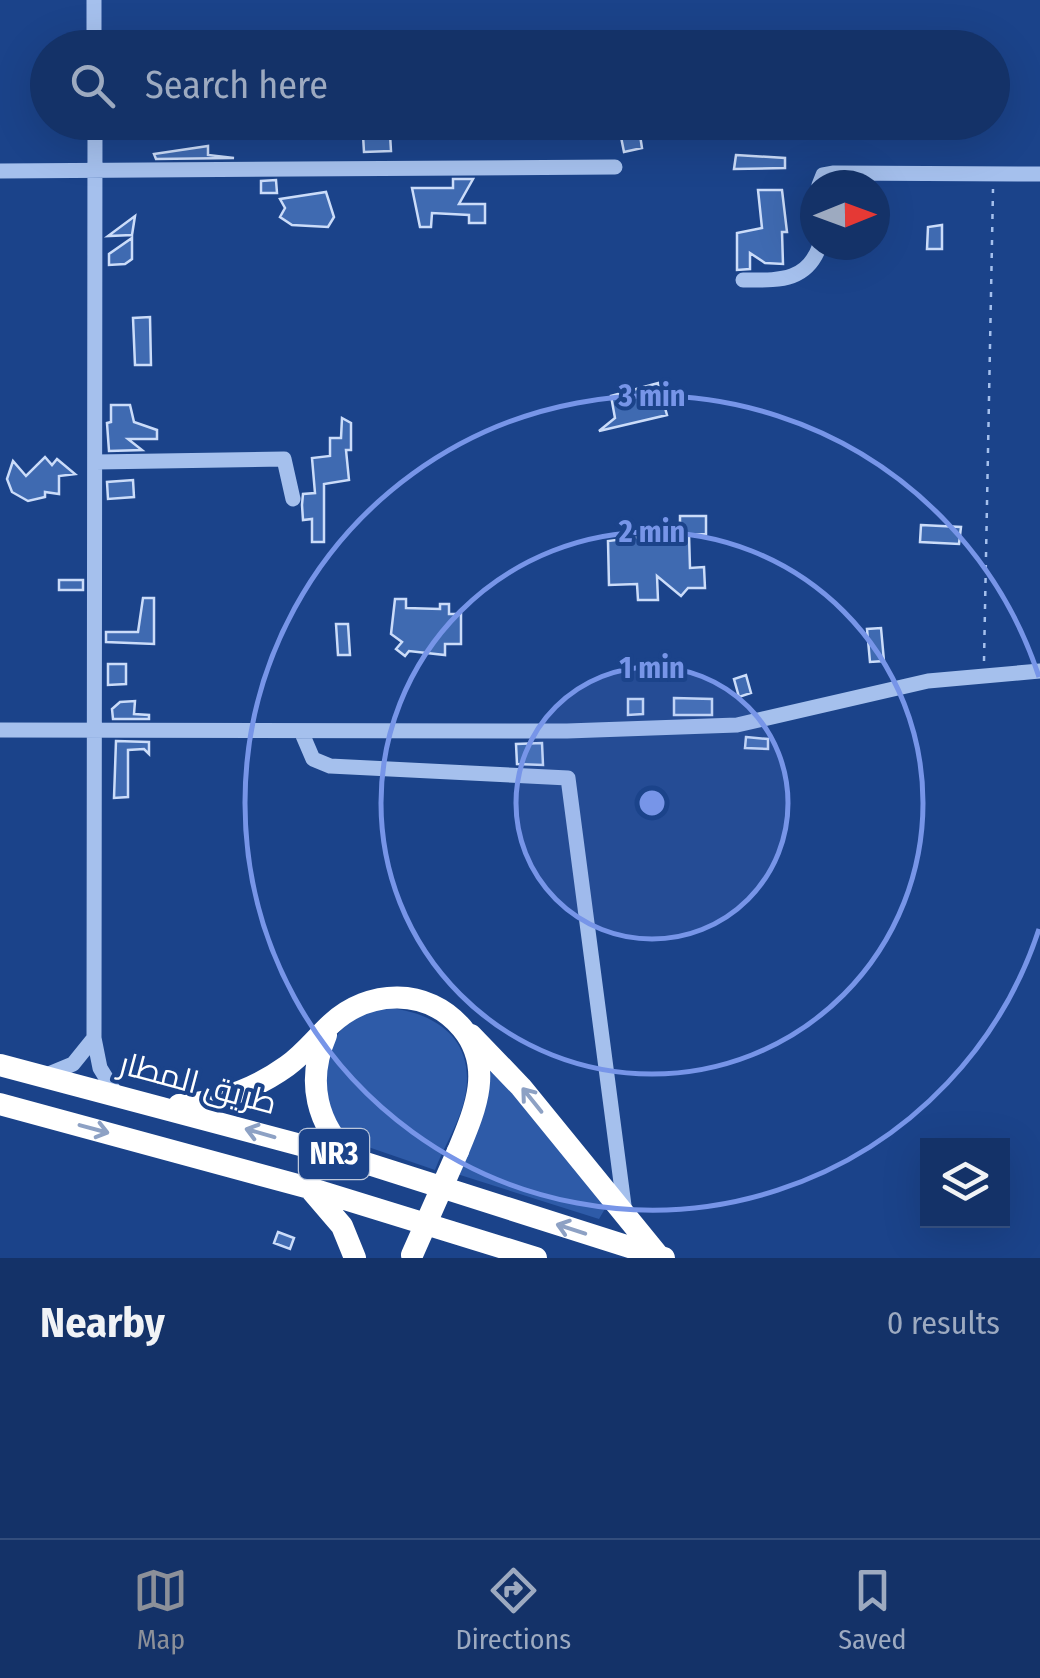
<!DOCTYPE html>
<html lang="en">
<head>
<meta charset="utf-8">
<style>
  :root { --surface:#143268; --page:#1d3a6e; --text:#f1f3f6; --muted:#9daac0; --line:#334d7c; --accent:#8c9099 }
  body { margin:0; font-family:"Fira Sans Condensed",Cairo,sans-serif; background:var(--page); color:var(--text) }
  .controls { position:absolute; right:30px; bottom:30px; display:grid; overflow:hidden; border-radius:0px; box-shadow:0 10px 40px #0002 }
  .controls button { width:90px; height:90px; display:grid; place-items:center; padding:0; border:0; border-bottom:2px solid var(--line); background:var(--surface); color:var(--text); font:50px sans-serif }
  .compass { position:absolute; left:800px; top:170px; width:90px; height:90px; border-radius:50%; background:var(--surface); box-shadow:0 10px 40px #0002; rotate:89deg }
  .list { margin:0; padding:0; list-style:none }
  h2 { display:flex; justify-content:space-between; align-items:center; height:130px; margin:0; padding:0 40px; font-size:42px }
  h2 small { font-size:32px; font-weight:400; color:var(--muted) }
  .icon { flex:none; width:55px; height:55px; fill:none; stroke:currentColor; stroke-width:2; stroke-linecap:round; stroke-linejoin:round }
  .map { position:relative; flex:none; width:1040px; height:1258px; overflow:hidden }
  .search { position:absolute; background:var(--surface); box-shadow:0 10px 40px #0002; left:30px; right:30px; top:30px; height:110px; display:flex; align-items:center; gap:25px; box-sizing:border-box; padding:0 35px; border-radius:55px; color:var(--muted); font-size:38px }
  .sheet { height:280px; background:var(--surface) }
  nav { display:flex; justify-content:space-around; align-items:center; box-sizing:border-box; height:140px; border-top:2px solid var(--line); background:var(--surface); font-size:28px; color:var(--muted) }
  nav a { display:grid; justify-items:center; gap:5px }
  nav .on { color:var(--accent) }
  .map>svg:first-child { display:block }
</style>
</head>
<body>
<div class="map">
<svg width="1040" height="1258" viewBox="0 0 1040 1258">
  <rect width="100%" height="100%" fill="#1b438a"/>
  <path fill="#2e5ba8" d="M382,1007C433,1011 477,1037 465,1097C460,1122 444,1146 435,1170L345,1139L319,1085C331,1041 335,1022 382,1007Z
    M489,1062L606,1207L599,1219L457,1174Z"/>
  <path fill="#3f6ab1" stroke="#cbdcf9" stroke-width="2.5" d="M385,35L414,47V48H383Z
    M716,35L746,36L745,48H715Z
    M618,122H638L642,148L624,152Z
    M390,134L391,151L364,152L363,135Z
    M208,146V155L234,158L156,159L154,154Z
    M736,155L785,158V168L734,169Z
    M453,179H473L459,204H485V223H469V215L432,213L431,227H420L412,188H453Z
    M276,180L277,193H261V181Z
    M758,190H782L787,232H782L783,264L765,263L750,253V269L737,270V233L762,228Z
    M326,192L334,217L328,227L292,225L280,217L285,208L280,199Z
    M135,216L132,235L108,236Z
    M942,225V249H927L928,227Z
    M132,238V259L125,264L109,265V254Z
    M150,317L151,365H135L133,318Z
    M658,383L667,415L599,431L615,418L611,396Z
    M111,405H130L134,422L157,430V439H128L142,450L109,451L107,423L111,422Z
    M342,418L351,423V450H346L349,480L324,484V542H312V519L303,520L302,505L303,494L315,493L312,458L330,456V438H341Z
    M45,457L52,465L57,459L75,474L59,476V494L45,492V497L28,501L12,492L7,479L13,461L26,476Z
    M133,480L134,497L108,499L107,482Z
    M680,516H706V534L689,535L690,568L704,567L705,588H688L681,596L657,576L658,600H638L637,584L609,585L608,541L680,532Z
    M921,525L961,527L959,544L920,542Z
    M59,580H83V590H59Z
    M143,598H154V644L106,642V632H138Z
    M395,599H406V608L440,609V604H449V614H461V644H445V655L409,651L405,656L396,649L402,642L391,634Z
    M336,624H348L350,655H338Z
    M881,628L884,661L870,662L867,629Z
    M108,664H126V684L108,685Z
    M746,675L751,693L739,697L734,679Z
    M674,698L712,699V715H674Z
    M628,699H643V714L628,715Z
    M135,701L134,714L149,715V719H113L112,709L120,702Z
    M746,737L768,739V749L745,748Z
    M116,741L149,742V754L144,749L128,750V797L114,798Z
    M542,743L543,765L517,764L516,744Z
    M278,1232L294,1238L290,1249L274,1243Z"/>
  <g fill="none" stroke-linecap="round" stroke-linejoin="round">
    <path stroke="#a5c0ed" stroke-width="2.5" stroke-dasharray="5 8" stroke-linecap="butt" d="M984,661L993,189"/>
    <path stroke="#a5c0ed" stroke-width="15" d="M94,0V48
      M95,122L94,1038L100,1068L116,1094
      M0,171L615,167
      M819,185L823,175L834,173L1040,174
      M743,280C777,280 807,283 820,245
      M96,462L284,459L293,499
      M0,730L567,731L737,725L928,681L1040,671
      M301,731L313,759L330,766L568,778L625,1213
      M44,1076L73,1064L94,1038"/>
    <path stroke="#fff" stroke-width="22" d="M326,1035C306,1081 316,1125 353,1159
      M471,1035L521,1087L657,1254
      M0,1065L353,1159L664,1258
      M0,1104L309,1188L536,1258
      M179,1105C218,1102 255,1089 287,1066C304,1054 316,1038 331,1024C369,989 427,987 462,1028C494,1067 475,1110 458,1151
      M312,1191L342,1226L355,1258"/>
    <path stroke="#fff" stroke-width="22" d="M412,1255L458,1151"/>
  </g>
  <defs><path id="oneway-shaft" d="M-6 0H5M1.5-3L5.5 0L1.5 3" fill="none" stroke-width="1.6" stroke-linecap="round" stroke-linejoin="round" transform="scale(2.5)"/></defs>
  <g stroke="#8da1c4">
    <use href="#oneway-shaft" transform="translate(532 1100) rotate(-129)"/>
    <use href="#oneway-shaft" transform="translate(94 1129) rotate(15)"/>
    <use href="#oneway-shaft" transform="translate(260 1133) rotate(-164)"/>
    <use href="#oneway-shaft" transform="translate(571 1229) rotate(-162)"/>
  </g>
  <circle cx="652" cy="803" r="136" fill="#7795e8" fill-opacity=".12"/>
  <g fill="none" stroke="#7795e8" stroke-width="5">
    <circle cx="652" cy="803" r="136"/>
    <circle cx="652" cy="803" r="271"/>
    <path d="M1039 929A407 407 0 1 1 1039 677"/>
  </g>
  <g text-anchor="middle" stroke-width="8" stroke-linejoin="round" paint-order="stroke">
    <rect fill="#1b438a" stroke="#bbc7dc" stroke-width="2.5" x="299" y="1129" width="70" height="50" rx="8"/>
    <g font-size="30" font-weight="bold" fill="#fff">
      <text x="334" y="1164">NR3</text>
    </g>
    <g font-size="32" fill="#fff" stroke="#1b438a">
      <text transform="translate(198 1083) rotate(15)" y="11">طريق المطار</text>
    </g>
  </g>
  <circle cx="652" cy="803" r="15" fill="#7795e8" stroke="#1b438a" stroke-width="5"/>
  <g font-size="30" text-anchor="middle" font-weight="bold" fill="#7795e8" stroke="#1b438a" stroke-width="8" stroke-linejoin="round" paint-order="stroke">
    <text x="652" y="406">3 min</text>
    <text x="652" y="542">2 min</text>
    <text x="652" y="678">1 min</text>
  </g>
</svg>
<div class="controls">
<button><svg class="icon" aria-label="layers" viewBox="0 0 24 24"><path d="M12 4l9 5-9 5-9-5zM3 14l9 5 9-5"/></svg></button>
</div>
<svg class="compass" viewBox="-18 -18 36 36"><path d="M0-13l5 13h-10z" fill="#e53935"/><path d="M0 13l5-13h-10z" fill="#9daac0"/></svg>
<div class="search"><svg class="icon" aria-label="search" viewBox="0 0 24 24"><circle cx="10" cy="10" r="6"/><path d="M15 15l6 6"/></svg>Search here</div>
</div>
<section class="sheet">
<h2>Nearby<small>0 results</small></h2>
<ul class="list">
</ul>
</section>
<nav>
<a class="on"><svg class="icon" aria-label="map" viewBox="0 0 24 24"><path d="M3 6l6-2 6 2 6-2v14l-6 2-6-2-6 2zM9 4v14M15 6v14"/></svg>Map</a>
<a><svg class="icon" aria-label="directions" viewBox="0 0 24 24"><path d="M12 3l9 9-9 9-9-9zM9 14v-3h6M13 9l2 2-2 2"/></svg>Directions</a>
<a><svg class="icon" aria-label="saved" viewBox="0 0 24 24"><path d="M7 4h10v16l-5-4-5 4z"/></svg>Saved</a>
</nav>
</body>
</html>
